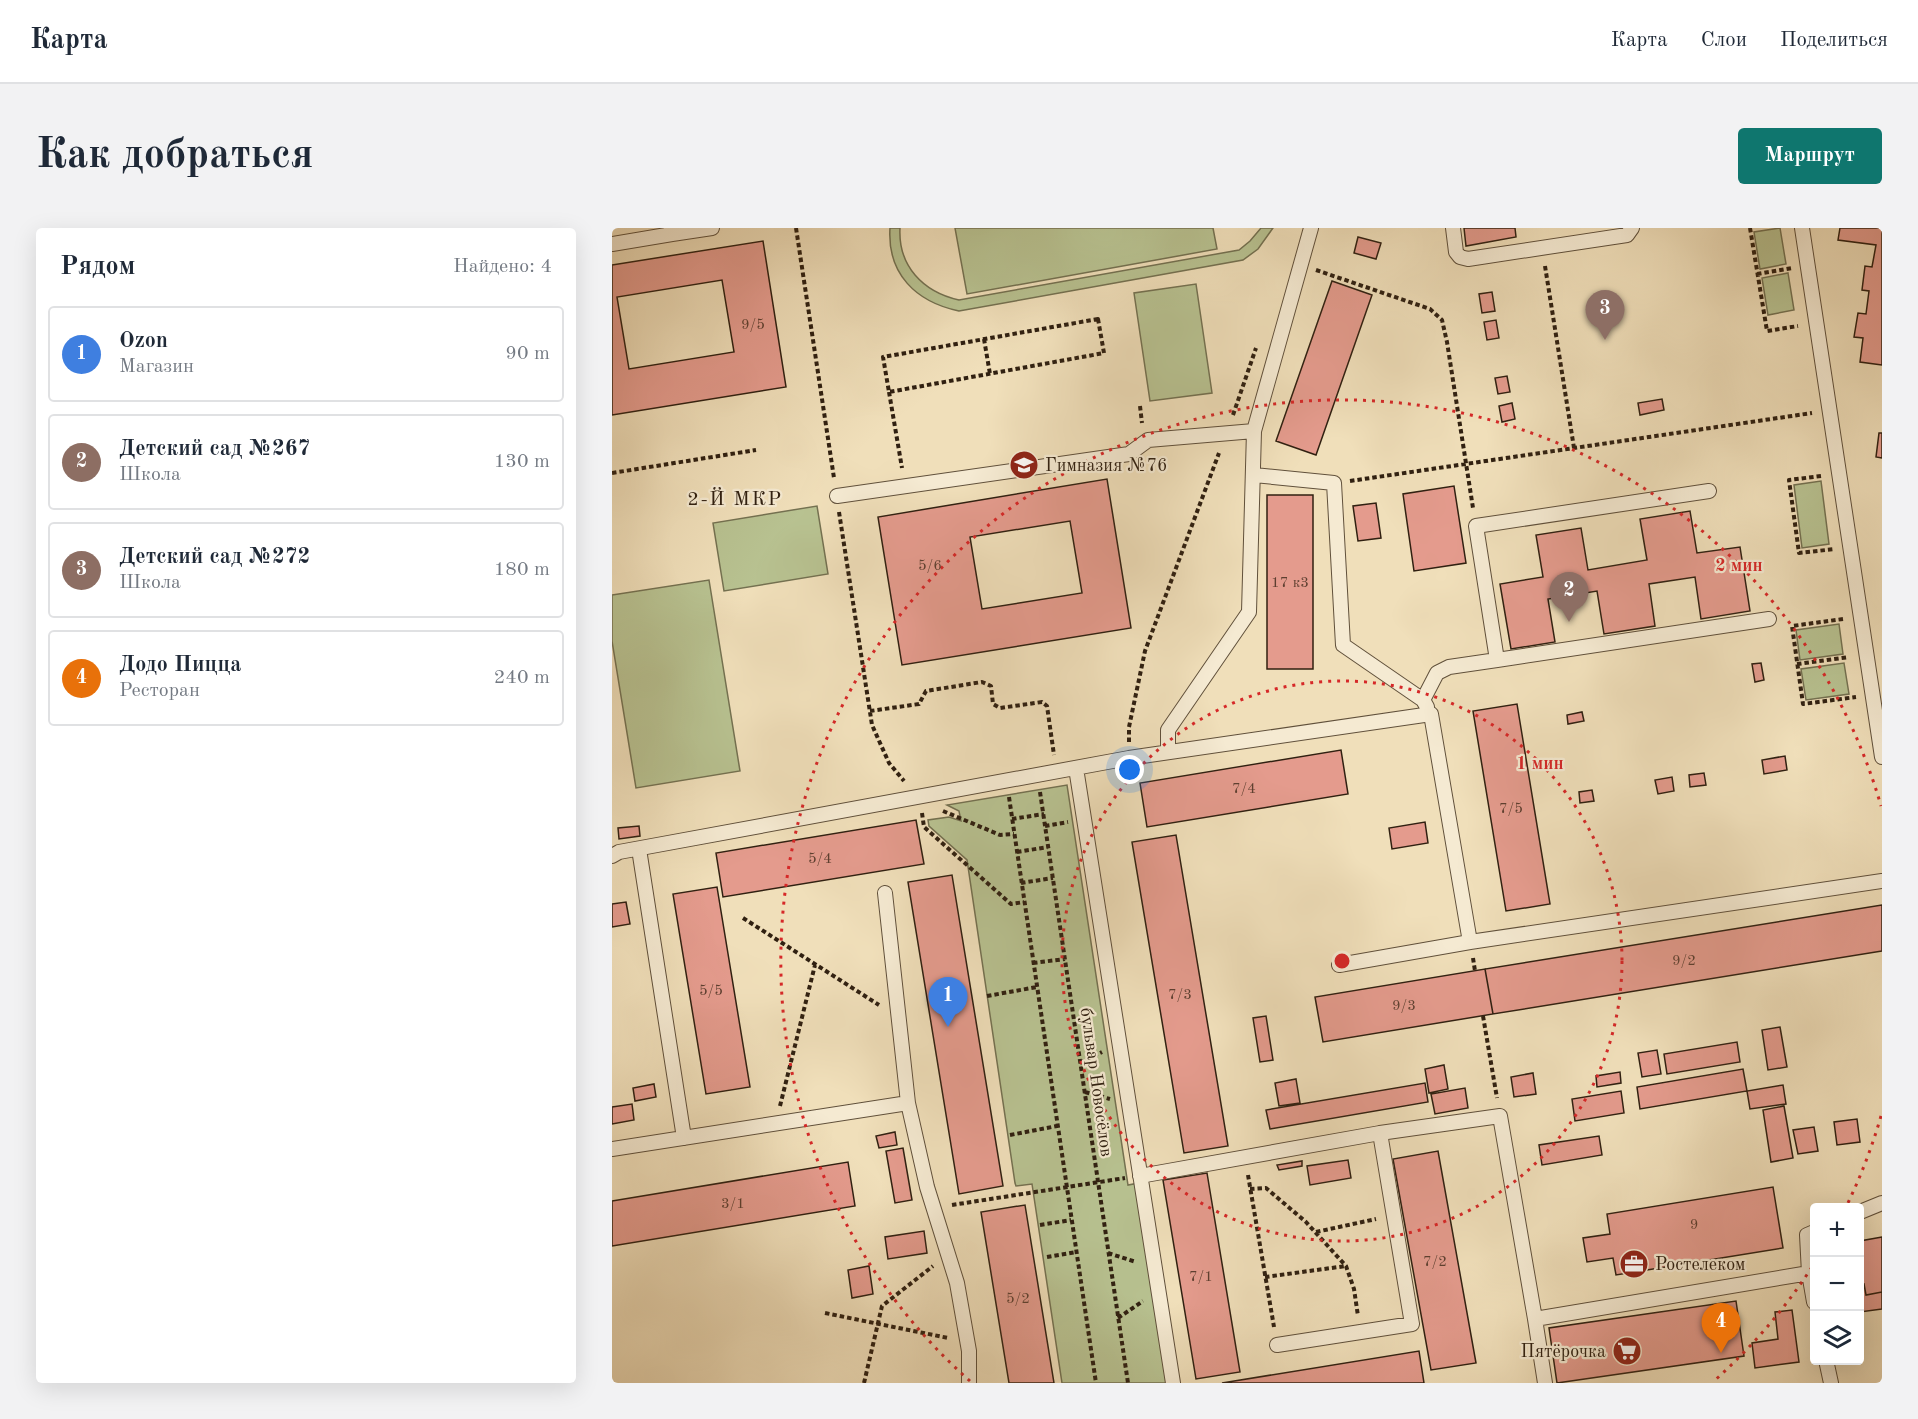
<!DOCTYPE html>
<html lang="ru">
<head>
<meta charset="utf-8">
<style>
  :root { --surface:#fff; --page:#f2f2f3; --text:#1f2937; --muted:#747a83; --line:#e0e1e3; --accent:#0f766e }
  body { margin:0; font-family:"Old Standard TT",serif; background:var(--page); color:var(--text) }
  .controls { position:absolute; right:18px; bottom:18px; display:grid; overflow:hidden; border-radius:6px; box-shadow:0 6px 24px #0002 }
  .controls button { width:54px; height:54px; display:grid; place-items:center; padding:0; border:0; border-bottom:2px solid var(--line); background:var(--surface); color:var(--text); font:30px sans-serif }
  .you { position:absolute; left:518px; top:542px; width:21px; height:21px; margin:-15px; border:4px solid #fff; border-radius:50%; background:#1a73e8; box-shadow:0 0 0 9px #1a73e833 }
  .badge { display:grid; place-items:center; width:39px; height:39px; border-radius:50%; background:var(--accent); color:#fff; font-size:20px; font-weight:700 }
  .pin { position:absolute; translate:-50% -50px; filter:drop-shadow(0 2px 3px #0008) }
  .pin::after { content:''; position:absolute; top:32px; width:21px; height:18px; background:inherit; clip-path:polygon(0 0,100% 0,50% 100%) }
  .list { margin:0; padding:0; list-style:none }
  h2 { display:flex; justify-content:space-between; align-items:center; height:78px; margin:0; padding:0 24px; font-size:26px }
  h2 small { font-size:20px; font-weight:400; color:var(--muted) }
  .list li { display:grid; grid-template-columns:39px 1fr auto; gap:18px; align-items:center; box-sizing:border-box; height:96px; margin:0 12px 12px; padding:0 12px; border:2px solid var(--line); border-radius:6px }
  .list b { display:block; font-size:22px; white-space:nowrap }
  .list p { margin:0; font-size:20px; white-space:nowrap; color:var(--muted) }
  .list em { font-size:20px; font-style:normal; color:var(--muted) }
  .icon { flex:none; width:33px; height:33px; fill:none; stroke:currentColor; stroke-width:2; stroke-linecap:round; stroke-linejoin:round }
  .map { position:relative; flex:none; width:1270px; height:1155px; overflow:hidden; border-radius:6px }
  header { display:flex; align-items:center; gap:36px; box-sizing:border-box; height:84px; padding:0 30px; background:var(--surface); border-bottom:2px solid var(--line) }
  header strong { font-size:28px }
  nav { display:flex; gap:33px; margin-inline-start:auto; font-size:21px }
  .intro { display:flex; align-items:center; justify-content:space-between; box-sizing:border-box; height:144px; padding:0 36px }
  h1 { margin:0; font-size:42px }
  .button { padding:15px 27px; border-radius:6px; background:var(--accent); color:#fff; font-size:21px; font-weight:700 }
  main { display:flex; gap:36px; padding:0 36px }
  aside { flex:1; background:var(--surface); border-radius:6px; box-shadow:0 6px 24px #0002 }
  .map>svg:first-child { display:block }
</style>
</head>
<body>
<header>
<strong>Карта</strong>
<nav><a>Карта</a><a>Слои</a><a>Поделиться</a></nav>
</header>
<div class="intro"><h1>Как добраться</h1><a class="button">Маршрут</a></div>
<main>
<aside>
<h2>Рядом<small>Найдено: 4</small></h2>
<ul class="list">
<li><span class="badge" style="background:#3f7fe0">1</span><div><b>Ozon</b><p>Магазин</p></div><em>90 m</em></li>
<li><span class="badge" style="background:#8d6e63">2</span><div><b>Детский сад №267</b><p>Школа</p></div><em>130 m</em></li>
<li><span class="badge" style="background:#8d6e63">3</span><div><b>Детский сад №272</b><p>Школа</p></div><em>180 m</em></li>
<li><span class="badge" style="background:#e8710a">4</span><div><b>Додо Пицца</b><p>Ресторан</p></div><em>240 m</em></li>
</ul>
</aside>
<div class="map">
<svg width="1270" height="1155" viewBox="0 0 1270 1155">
  <rect width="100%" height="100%" fill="#f0dfba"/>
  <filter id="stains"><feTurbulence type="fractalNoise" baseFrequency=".00333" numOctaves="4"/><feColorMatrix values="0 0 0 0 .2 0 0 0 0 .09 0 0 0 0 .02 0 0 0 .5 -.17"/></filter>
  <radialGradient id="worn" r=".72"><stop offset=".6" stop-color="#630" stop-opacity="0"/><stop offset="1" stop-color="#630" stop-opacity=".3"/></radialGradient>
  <path fill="#b8c291" stroke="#747151" stroke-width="1.5" d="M278,0H288C286,38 311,64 347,72L627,22L638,13L649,0H661L646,21L631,32L347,83C304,74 275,46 278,0Z
    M343,0H601L605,21L355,66Z
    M1168,0L1174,36L1148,41L1142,4Z
    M1176,45L1182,82L1156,87L1150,50Z
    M584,56L600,165L538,173L522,65Z
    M1209,253L1217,316L1190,320L1182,257Z
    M205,278L216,346L112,363L101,295Z
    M97,352L128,543L24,560L0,413V367Z
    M1227,396L1231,426L1188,432L1184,402Z
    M1232,435L1237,466L1194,472L1189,441Z
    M455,557L516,957L527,955L557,1155H450L420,956L404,958L403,955L355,632L317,598L316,592L337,589L349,593L347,583L335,577Z"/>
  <path fill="#e49b8d" stroke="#302011" stroke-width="1.5" fill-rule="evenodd" d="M852,0H903L904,9L854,18Z
    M1228,0H1270V137L1248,134L1251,110L1242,109L1246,85L1254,86L1257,63L1250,62L1253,38L1260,39L1264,17L1226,12Z
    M746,9L769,15L764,31L742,25Z
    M151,13L174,159L0,187V37ZM110,52L122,124L17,141L5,69Z
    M720,53L760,67L704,227L664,213Z
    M880,64L883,83L870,85L867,66Z
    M884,92L887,110L875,112L872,94Z
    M895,148L898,164L886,166L883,150Z
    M1050,171L1052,182L1028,187L1026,175Z
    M900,175L903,191L890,194L887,178Z
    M1267,205H1270V230L1264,229Z
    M495,251L519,400L290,437L266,289ZM458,293L470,365L370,381L358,309Z
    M842,258L854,335L802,343L791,266Z
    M655,267H701V441H655Z
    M764,275L769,310L746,313L741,278Z
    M1078,283L1085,325L1128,319L1138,383L1089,391L1083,349L1037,356L1043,398L992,406L985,363L936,371L943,414L899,421L888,356L931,349L924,307L969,300L976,342L1035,332L1028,291Z
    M1149,435L1152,452L1143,454L1140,436Z
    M905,476L938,676L894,683L861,483Z
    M970,484L972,493L956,496L955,487Z
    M729,522L736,566L535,599L528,555Z
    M1173,528L1175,542L1152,546L1150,532Z
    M1092,545L1094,557L1078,559L1077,547Z
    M1060,549L1062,563L1046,566L1043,552Z
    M980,562L982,573L968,575L967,564Z
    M304,592L312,636L111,669L104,625Z
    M813,594L816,615L780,621L777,600Z
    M27,598L28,608L7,611L6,600Z
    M564,607L616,918L572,925L520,614Z
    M340,647L391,958L347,966L296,654Z
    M105,659L138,859L94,866L61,666Z
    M14,674L18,696L0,699V676Z
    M1270,677V723L881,786L873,741Z
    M873,741L881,786L711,814L703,769Z
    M654,788L661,832L648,834L641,790Z
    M1168,799L1175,839L1156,842L1150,802Z
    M1125,814L1128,834L1055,846L1052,826Z
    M1045,822L1049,846L1030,849L1026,825Z
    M832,837L836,861L817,865L813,841Z
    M1131,841L1135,863L1028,881L1025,859Z
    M1008,844L1009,855L985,859L984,848Z
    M921,845L924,866L902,869L899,849Z
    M684,851L688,875L667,878L663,855Z
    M813,855L816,874L658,901L654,882Z
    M42,856L44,869L23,873L21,860Z
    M1171,857L1174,876L1138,881L1135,863Z
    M853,860L856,880L823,886L819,866Z
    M1009,863L1012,885L963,893L960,871Z
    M20,876L22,892L0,896V879Z
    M1172,878L1181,930L1159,934L1151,882Z
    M1245,891L1248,914L1225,917L1222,894Z
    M1202,899L1206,923L1186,926L1181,902Z
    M283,904L285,917L267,920L264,908Z
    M987,908L990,927L930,937L927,917Z
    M291,920L300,972L283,975L274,923Z
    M826,923L864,1135L819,1142L781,931Z
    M736,932L739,950L698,957L695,938Z
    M690,933V938L667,942L665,937Z
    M236,934L243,978L0,1018V973Z
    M595,945L628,1144L584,1151L551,952Z
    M1161,959L1171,1020L1004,1047L1001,1030L975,1034L971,1010L998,1006L995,986Z
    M413,977L442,1155H397L369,984Z
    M312,1003L315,1025L276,1031L273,1009Z
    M1270,1009V1064L1254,1067L1252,1056L1248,1057V1013Z
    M257,1038L261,1066L240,1070L236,1042Z
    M1252,1056L1254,1067L1270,1064V1081L1248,1084V1057Z
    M1124,1073L1132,1128L945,1155L937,1100Z
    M1180,1082L1187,1134L1143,1140L1140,1115L1166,1111L1163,1084Z
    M807,1123L812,1155H610Z"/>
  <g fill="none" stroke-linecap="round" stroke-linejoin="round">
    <g stroke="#60503b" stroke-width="16">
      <path id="service" d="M59,0L60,6L100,0
        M841,0L844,24L848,29L856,31L1015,7L1020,0
        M1190,0L1270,529
        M0,16L60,6
        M642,247L722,255L731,417L811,472L815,479
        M225,268L517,226L536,212L642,203
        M885,432L1157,391
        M811,472L825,445L837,439L885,432L864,298L1097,263
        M556,524V502L637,384L642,203L699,0
        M464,540L561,1155
        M27,621L72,910
        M0,628L7,624L517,530L819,486L858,714
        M273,665L296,875L315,959L345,1055L357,1123V1155
        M727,737L858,714L1270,653
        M0,921L296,875
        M528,948L768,905L888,888L923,1091
        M1248,984L1270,975
        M1197,1045L1195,1007L1202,1004
        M665,1117L800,1096L768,905
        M1214,1132L1219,1155
        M933,1155L923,1091L1197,1045L1202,1074"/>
    </g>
    <path stroke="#302011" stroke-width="4" stroke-dasharray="4.5 3" stroke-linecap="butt" d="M184,0L222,250
      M1138,0L1155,103L1186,98
      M933,38L962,220
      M704,42L818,81L830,92L835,114L861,280
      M1145,46L1180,40
      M486,91L492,125L277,164L271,129Z
      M372,111L378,146
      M277,164L290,240
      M528,178L530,195
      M621,187L644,120
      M0,245L144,222
      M1209,248L1177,252L1187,325L1223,321
      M738,253L1200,185
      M227,284L260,497L277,535L292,553
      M1231,391L1180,398L1191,476L1244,469
      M1185,436L1237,429
      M258,483L307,476L314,463L370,454L379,458L381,476L388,480L430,474L435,478L442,527
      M517,514V499L533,423L607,225
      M428,564L516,1155
      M397,569L484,1155
      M331,583L388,607L402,606
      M310,585L312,599L399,676L412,674
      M400,591L432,586
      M433,598L456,594
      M405,624L436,619
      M409,655L441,650
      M131,690L267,777
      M861,730L863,743
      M421,735L453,731
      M375,768L425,759
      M871,788L885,870
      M468,835L490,824
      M473,864L498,871
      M168,878L203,737
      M398,907L445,898
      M636,947L662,1099
      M638,961L654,960L694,994L734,1038L742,1061L746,1088
      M340,977L513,950
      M428,997L459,992
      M704,1004L764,991
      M496,1025L524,1034
      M435,1029L464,1024
      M653,1049L734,1038
      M213,1085L336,1110
      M506,1090L531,1073
      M252,1155L270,1078L321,1038"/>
    <use href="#service" stroke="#f5ead2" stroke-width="14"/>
  </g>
  <g fill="none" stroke="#d62828" stroke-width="3" stroke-dasharray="3 6">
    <circle cx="730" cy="733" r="280"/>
    <path d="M1269 888A561 561 0 0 1 1234 979M1200 1039A561 561 0 0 1 1102 1153M358 1153A561 561 0 1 1 1269 578"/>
  </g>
  <defs>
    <g id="school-disc" transform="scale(1.5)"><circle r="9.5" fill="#8f2418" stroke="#f5ead2"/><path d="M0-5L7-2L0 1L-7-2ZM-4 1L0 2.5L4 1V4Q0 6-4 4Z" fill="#fff"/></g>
    <g id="office-disc" transform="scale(1.5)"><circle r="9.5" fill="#8f2418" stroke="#f5ead2"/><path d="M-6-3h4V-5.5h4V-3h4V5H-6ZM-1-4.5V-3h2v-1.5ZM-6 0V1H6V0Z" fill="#fff"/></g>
    <g id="supermarket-disc" transform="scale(1.5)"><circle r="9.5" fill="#8f2418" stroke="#f5ead2"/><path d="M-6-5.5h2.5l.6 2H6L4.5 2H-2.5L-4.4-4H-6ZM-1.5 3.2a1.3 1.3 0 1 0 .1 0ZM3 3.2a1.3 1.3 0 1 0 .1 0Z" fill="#fff"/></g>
  </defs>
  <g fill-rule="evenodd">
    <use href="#school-disc" x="412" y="237"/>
    <use href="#office-disc" x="1022" y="1036"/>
    <use href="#supermarket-disc" x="1015" y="1123"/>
  </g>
  <g text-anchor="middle" stroke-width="4.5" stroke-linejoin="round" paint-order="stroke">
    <g font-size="15" fill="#5d3f30">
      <text x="141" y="101">9/5</text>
      <text x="318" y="342">5/6</text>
      <text x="678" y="359">17 к3</text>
      <text x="632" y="565">7/4</text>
      <text x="899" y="585">7/5</text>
      <text x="208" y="635">5/4</text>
      <text x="1072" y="737">9/2</text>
      <text x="99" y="767">5/5</text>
      <text x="568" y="771">7/3</text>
      <text x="792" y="782">9/3</text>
      <text x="121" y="980">3/1</text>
      <text x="1082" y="1001">9</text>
      <text x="823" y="1038">7/2</text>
      <text x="589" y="1053">7/1</text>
      <text x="406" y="1075">5/2</text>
    </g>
    <g font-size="18" fill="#302011" stroke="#f5ead2" text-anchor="start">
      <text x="433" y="243">Гимназия №76</text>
      <text x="1043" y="1042">Ростелеком</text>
      <text x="994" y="1129" text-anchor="end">Пятёрочка</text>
    </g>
    <g font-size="18" fill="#302011" stroke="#f5ead2">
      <text transform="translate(485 854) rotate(82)" y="6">бульвар Новосёлов</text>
    </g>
    <g font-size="20" letter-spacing="1.5" fill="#302011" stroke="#f5ead2">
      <text x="123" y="277">2-Й МКР</text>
    </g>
  </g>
  <circle cx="730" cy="733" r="9" fill="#d62828" stroke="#f5ead2" stroke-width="3"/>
  <g font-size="18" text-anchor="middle" font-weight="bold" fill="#d62828" stroke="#f5ead2" stroke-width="4.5" stroke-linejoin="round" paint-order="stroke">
    <text x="1127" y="343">2 мин</text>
    <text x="928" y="541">1 мин</text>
  </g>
  <rect width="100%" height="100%" filter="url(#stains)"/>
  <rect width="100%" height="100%" fill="url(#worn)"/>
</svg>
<div class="controls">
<button>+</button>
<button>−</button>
<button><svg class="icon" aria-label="layers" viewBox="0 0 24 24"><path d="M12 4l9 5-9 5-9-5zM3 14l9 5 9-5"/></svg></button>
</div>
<div class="you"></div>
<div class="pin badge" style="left:336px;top:799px;background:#3f7fe0">1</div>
<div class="pin badge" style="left:957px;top:394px;background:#8d6e63">2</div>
<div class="pin badge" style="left:993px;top:112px;background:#8d6e63">3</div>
<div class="pin badge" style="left:1109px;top:1125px;background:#e8710a">4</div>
</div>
</main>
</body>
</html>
